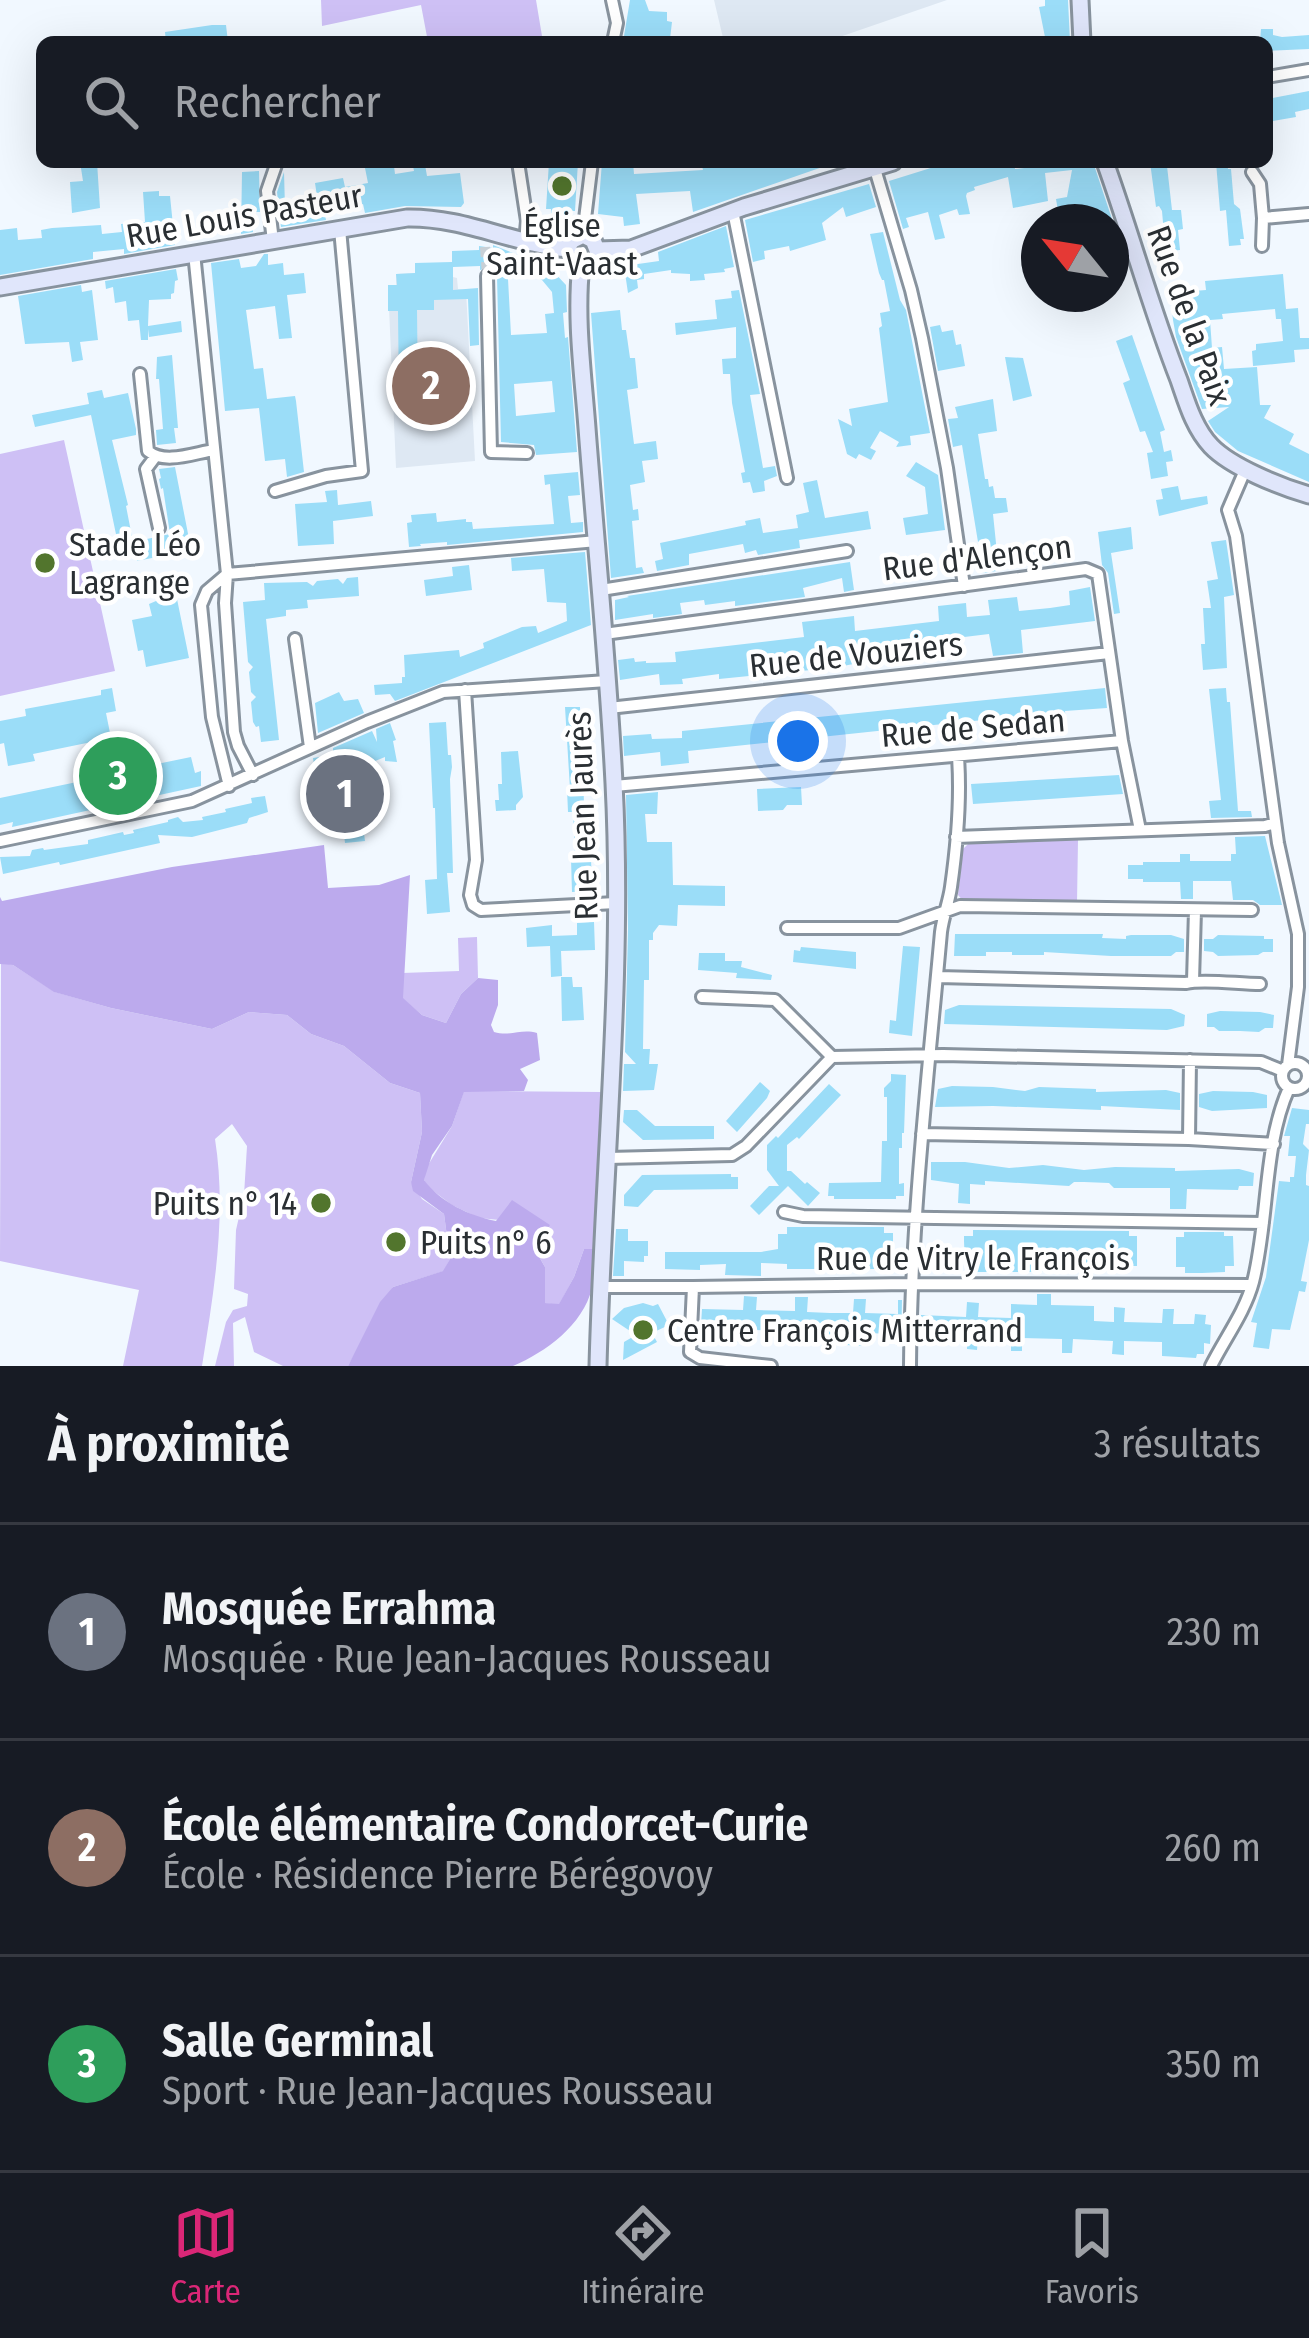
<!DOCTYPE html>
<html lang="fr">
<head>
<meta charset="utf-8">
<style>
  :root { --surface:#171b24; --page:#242831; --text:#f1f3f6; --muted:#9ea1a6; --line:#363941; --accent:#db2777 }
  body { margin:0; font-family:"Fira Sans Condensed",sans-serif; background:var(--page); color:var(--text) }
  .compass { position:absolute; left:1021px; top:204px; width:108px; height:108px; border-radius:50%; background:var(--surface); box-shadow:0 12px 48px #0002; rotate:300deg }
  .you { position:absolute; left:798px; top:741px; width:42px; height:42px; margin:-30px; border:9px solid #fff; border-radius:50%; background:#1a73e8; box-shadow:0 0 0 18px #1a73e833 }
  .badge { display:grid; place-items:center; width:78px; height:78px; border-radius:50%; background:var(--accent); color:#fff; font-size:39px; font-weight:700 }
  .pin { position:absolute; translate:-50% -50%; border:6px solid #fff; box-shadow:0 3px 12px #0006 }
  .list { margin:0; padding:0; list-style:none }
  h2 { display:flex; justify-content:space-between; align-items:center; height:156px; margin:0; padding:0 48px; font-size:51px }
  h2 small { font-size:39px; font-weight:400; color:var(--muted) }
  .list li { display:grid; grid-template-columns:78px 1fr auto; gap:36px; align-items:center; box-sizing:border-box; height:216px; padding:0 48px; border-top:3px solid var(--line) }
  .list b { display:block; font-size:45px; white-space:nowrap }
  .list p { margin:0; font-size:39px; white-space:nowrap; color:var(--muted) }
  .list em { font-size:39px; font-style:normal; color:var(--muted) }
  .icon { flex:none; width:66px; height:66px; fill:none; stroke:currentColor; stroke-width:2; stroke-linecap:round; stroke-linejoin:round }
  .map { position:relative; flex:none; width:1309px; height:1366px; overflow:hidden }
  .search { position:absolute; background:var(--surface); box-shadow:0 12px 48px #0002; left:36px; right:36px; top:36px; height:132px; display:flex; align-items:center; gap:30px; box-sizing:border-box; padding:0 42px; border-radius:18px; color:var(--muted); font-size:45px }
  .sheet { height:804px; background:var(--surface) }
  nav { display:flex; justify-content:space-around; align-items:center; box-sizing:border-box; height:168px; border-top:3px solid var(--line); background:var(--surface); font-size:33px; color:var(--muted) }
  nav a { display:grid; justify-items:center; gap:6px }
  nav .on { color:var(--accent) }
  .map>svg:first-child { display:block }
</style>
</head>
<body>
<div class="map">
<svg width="1309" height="1366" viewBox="0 0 1309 1366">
  <rect width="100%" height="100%" fill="#f1f8ff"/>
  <path fill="#dee8f3" d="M714,0H947L825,42H724Z
    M415,263H452L453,277L457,278L458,289L466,290L475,461L396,468L388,285H396V274L415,273Z"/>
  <path fill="#cec0f5" d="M321,0H536L543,42H428L421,5L322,26Z
    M64,440L115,671L0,696V454Z
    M1078,840L1077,903H965L958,895L963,849L970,842Z
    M477,937L478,978L461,994L446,1023L422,1015L402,998V973L459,971L458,938Z
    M1,962L13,965L55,992L111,1008L212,1029L249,1012L287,1015L311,1034L344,1046L390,1083L420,1093L422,1132L411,1182L422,1199L444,1214L450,1259L444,1271L393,1287L348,1366H283L254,1352L245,1317L233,1323L234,1366H215L226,1322L233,1310L247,1306L248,1294L234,1289L236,1230L244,1195L247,1146L232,1124L215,1139C227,1215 214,1291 202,1366H123L139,1290L0,1261Z
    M464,1091L602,1092L594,1249H584L574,1277L559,1305L544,1303L545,1267L534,1248L549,1225L479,1218L452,1205L428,1187L424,1180L425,1170L452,1126Z"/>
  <path fill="#bcaaed" d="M324,845L328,888L379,885L410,875L403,998L422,1015L446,1023L461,994L478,978L498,980V1005L491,1025L494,1032C511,1037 521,1028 537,1033L540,1060L520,1069L528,1080L524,1091L464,1092L452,1126L432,1155L424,1180C440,1202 470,1216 496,1221L512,1200L550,1225L534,1248L545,1267V1303L559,1304L574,1277L584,1249H594C594,1261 595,1276 592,1288C583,1325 546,1352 513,1366H348L380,1302L393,1287L443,1271L450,1259L444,1214L413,1191L411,1182L422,1132L420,1093L390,1083L344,1046L311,1034L287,1015L249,1012L212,1029L111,1008L54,992L13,965L0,964V897L2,901L172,867Z"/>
  <path fill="#9bddf8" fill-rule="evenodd" d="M630,0H645L649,11L667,12V21L672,22L670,39L639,36L638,42H623Z
    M1045,0H1068L1070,42H1046L1039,7L1045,6Z
    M212,25H226L228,42H166L165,32Z
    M1261,29H1273V35L1282,37L1309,35V49L1267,51V42H1260Z
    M1309,91V109L1295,112L1296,117L1267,122V99Z
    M80,162H97L100,208L72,213L70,182L83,181Z
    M549,162H578L575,211H568L566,225L552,224L551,209H546Z
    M602,162H633L634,174L703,170L701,162H789L791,167L809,162L834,163L693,212L690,191L636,194L640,224L624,226L623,217L598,214Z
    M950,162H1014L1015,169L1041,166V162H1093L1113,222H1101L1100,215L1092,216L1091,209L1061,214L1058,211L1056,199L1067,197L1072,170L1045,173L1048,201L1013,208L1008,177L974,187L975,190L967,193L966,196L970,214L959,215L957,209L939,215L945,238L935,240L928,212L906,218L909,227L903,229L889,181Z
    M1150,162H1165L1167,166L1172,210H1181L1183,229L1178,230L1180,250L1168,251V246H1165L1162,211L1159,206L1156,207Z
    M1216,162H1227L1228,169H1231L1234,204L1240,209L1244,239H1240L1241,245L1229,246L1226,210L1220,211Z
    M388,164V167L394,166L395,174L414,171L413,166L425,165L427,176L460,173L464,203L461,207L405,206L365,213L363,204L325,215L326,220L281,227L277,192L284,172L285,208L318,203L315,183L343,178L345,187L368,183L365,168Z
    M259,171L260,212H253V232L241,234L242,172Z
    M869,184L876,207L846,217L843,207L822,223L826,240L790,251L789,246L764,251L765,259L753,262L745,220Z
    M159,191V196H170L175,245L124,254V249L93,252V259L0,275V230L17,228L18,240L42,238L41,230L52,228L101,225L102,234L122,232L121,224L145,222L143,192Z
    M726,226L734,267L724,269L725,272L704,274L705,280L690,281V274L671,273V270L644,274V279L637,280L638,288L628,293L624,266L659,261L658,252Z
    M883,232L900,300L906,310L930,433L910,436L911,445L896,447L899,442L880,431L870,448L876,451L871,460L859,454L856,459L847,454L838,419L852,426L849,409L888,402L879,328L882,326L880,313L890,311L884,280H882L879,273L870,234Z
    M493,245L550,268L566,285L567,312L563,313L565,338L568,337L577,452L536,455L534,445L501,442L497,276L491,267L480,270V266L453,267V290L478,288L479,345L470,346L468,299L434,300V310H417L418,399H399L398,311H388V285H397L396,274L415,273V263L452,262V251L479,250V246L493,248ZM524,272L542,280L552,292L554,313L545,314L547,333L511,335L508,279L525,278ZM552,381L555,412L516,416L514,384Z
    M264,254H268V265L283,263L284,275L304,273L306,293L287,295L292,338L279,339L275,306L246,310L254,369L263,368L267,399L295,396L296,401L304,472L287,477L285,459L265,461L259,408L225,411L211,263L239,259L241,268L256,266Z
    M176,269L178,280L175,281L174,293L171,294V299L149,300L148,326L181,321L182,332L149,337L148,329V340H141L139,320L128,321L126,301L115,303L113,287L106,289L105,281Z
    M1283,274L1286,309L1298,308L1300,338H1309V349L1294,350L1295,362L1253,366L1252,351L1256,350V344L1283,341L1281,319H1276L1275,309L1222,314L1223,319L1210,320L1212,348L1222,347L1224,369L1257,367L1260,405H1271L1264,418L1294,434L1289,444L1309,454V482L1238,451L1215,432L1208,421L1229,407L1202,409L1176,337L1173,320L1170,293L1206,290L1205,281Z
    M81,285L82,292L92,290L98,340L80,342L83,360L72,362L69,342L25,344L18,296Z
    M739,290L760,394L750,395L763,468L775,466L777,476L764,481L765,491L753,493L750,482L743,483L741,473L745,472L732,403L730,374H723L722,359L736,358V327L676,335L675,323L717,319L715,300L732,298L731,291Z
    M620,310L622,330H626L630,358H635L638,388L627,390L634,444L656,441L658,459L642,461L645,482L630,485L633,510L638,509L639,520L632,521L636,568L642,567L644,573L611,578L591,313Z
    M940,325L942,332L953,330L956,345L961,344L965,366L938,371L930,327Z
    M1132,335L1165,430L1160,432L1164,452L1171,450L1173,461L1166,462L1168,476L1151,479L1147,453L1153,452L1145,431L1140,432L1123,383L1130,380L1116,341Z
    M172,355L178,428H174L176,443L157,445L156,430L163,429L159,379H156L157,357Z
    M1005,357L1023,358L1032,396L1013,401Z
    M102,390L104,398L128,393L136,429V435L112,440L128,505L126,506L133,542L170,534L163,488L161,489L159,479L161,478L159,469L175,467L190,544L176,547L177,553L137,561L136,555L121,558L91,415L35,427L32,415L89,404L87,393Z
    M993,399L997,431L978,434L985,479H988L989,487L993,486L995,498H1006L1008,512L993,514L997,553L1001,552L1004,570L982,573L981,565H984L982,542H978L962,445L953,447L948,419L958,418L955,407Z
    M916,462L938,475L945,530L906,535L903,518L928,514L925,487L906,476Z
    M578,472L580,495L568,496L571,523L583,522V532L447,545V542L420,544L421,546L409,547L407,523L412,522L411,515L436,513L437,522L466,519V522H472L473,529L554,524L550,484L545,485L544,475Z
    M817,480L825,518L868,511L871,529L799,540L800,548L758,555L756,550L745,553L743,544L689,554V565L657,571L655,561L663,559L660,543L746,525L745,521L760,518L763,533L798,528L796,515L809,512L803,483Z
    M1178,486L1181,500L1207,496L1208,504L1159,516L1156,500L1163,499L1161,489Z
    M337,490L338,505L371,501L373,516L333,521L334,544L298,546L295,504L327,502L325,491Z
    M1131,527L1133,549L1111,553L1120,613L1114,614L1108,573L1102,565L1098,532Z
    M1226,540L1234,595L1224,597L1227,668L1203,670L1201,644H1205L1203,608H1211L1207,581L1218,579L1211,542Z
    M585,552L591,625L395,701L390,694L375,695L374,685L402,683V677H405L404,655L459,650L460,657L484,648L483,643L522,627L536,626L538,633L567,621L566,603L547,602L544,569L512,571L511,558Z
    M850,562L854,590L844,592L842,578L803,588L805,597L735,606V601L705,605L704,600L680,603L682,614L653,618V614L615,620V600L629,597L627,596Z
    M469,565L472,590L426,596L424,580L453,576L452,567Z
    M358,577L359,596L307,600L308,608L286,610V616L266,619L279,740L261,742L259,726L256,727L253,722L251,702L256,697L251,692L249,672L253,667L248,662L243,602L265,600L264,583L307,582L313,586L317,581L338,579L343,584L347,578Z
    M1090,587L1095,621L1021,630L1023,653L993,656L989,634L857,650L859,663L832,668L719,679V674L682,679L683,684L660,685L659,674L620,680L618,660L634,658L635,662L646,661V663L676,662L675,652L804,637L802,622L854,616L855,631L939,621L938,606L966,603L967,617L990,615L988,600L1017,597L1019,611L1050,608L1070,605L1069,591Z
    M170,595L171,600L177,599L189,658L146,667L143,650L138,651L132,620L152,616L149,604Z
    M112,688L116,711L106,713L111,738L33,754L35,761L8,766L4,743L0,744V721L26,716L25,709L101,695V690Z
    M1105,688L1107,708L1065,711L1066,726L1037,729L1035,715L1013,717L1014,731L986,734L984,720L962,722L688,751L689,763L661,766L660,752L624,756L623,736L651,734L652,739L682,738V731Z
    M1226,688L1227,702H1230L1238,811H1251L1252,817L1211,818L1209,801L1221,800L1209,689Z
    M339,692L344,701L358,699L364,713L318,733L315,703Z
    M565,707H580L581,748H585L586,773H583L584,805H587L590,825L592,891L572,892L571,859H575L573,812H568L567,789H570Z
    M446,722L448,755H451L452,767L450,779L453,873H447L450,912L427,914L425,880L437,879L435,808H433L429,723Z
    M390,723L396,740L393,741L397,762L385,761V757L363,766L366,810H361L365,841L345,843L338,784L317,786L313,758L333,755V748L372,731L377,742L376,729Z
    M518,751L523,797L516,805V810L496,811L495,800H499L498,784H502L501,752Z
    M156,757L157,764L191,757L195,773L201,771V786L12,827L13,822L0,825V798L101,777L99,768Z
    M1119,775L1123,794L973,804L971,784Z
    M801,787L802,805H787L783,810L758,811L757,789Z
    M658,792L657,814H645L647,842H672L673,885L725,886V906L678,905L677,926L659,925L653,933V940H649V980H644L643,1049H650L649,1064H658L654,1090L623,1091L624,1064H636L625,1052L628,929L626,795Z
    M265,796L268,812L249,818L247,823L192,837L158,835L160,843L60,865L59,862L3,874L0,857L30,856L32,850L43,848L44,850L88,844V840L123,832L124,835L134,833L133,830L168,822V820L178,817L183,822L203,820L202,817L226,812L225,809L252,803L251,798Z
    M1265,836L1282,905H1260L1253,900H1233L1231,881H1193V899H1181L1180,882H1143V879H1128V865H1143V862H1180V854H1190V861H1231V854H1236L1235,837Z
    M594,922L595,950L561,951L562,976L551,977L550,946L527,947L526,928L552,925V936L577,935V923Z
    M955,934H1103L1102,938L1126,939V936L1131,935H1171L1184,939V952H1176L1171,956H1111L1044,952V955H1012V952H986V956H954Z
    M1218,935L1264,936V939H1273V952H1263L1258,955L1218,956L1213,952L1204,951V939H1213Z
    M903,946L920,947L912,1036L889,1033L890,1020L896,1021Z
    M801,947L856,952V969L793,962L794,950L800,951Z
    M699,953H725V961H742L741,967L772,975L771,980L736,978L737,973L698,970Z
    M561,977H572L573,987H582L584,1020L562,1021Z
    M959,1005L1171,1009L1185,1015L1184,1026L1167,1030L944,1024L945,1010Z
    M1220,1011L1260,1012L1274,1015L1273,1028H1265L1259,1032L1240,1031H1219L1214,1027H1207V1014Z
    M891,1074L906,1075L904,1133H902V1148H899V1184L904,1183V1196H896V1199H834V1196H828L829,1183L881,1182L882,1141H887V1097H884V1088L891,1081Z
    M760,1082L770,1091L767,1098L737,1132L726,1121Z
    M829,1084L841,1095L799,1139L797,1137L787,1145V1171H791L805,1184L807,1182L820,1193L808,1206L788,1186L759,1215L750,1206L769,1186H779L767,1170V1145L776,1136L778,1138Z
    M952,1086L993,1087L1025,1091L1039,1087L1096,1089V1092L1166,1090L1180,1093V1110L1101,1106V1110L993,1106L935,1107L938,1089Z
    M1213,1091L1253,1092L1267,1095V1108L1212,1111L1199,1107V1094Z
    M1292,1108L1309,1110V1124H1306L1303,1144L1309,1150L1306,1175V1185L1309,1186V1240L1301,1281L1307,1282L1305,1292L1299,1291L1290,1330L1272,1329L1269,1349L1253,1347L1257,1323L1251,1322L1266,1277L1279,1181L1290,1182V1177H1294L1296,1156H1288L1290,1136H1284Z
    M624,1110H637L655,1126H714V1139L643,1140L623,1122Z
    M931,1162H965L1009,1168L1043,1165L1084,1170L1115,1167L1175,1168V1171L1239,1169L1254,1173L1253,1186H1239L1238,1190L1187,1189L1186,1209H1170V1188H1114L1109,1183L1084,1182H1074L1069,1186L985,1181V1185L970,1184V1204L958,1203L959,1184L931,1180Z
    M731,1174V1177H738V1189L654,1190L638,1207L624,1206V1195L642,1175Z
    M787,1227H884V1233H893V1262L884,1263V1269H787V1264L761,1263V1276L725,1275L726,1264L700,1265V1270L665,1269V1252H761L778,1249V1234H787Z
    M616,1229H628V1241H648V1256H644V1262L624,1261V1276H613Z
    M973,1230L1129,1231V1236H1137V1266H1129V1272H974V1266H965L964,1241V1236H973Z
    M1184,1232H1224V1236H1233L1234,1266H1225V1272L1202,1273H1185V1267H1176V1237H1184Z
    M1037,1294H1051V1305L1094,1306V1321L1114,1322V1307L1125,1308L1124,1322L1162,1323L1163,1309H1174L1173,1324H1194L1195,1314L1206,1315L1205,1324L1211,1325L1210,1344L1204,1343V1354H1197L1196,1358L1162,1356V1342L1124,1341V1355L1112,1354L1113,1341L1073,1339L1072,1353H1062V1339L1022,1338V1351H1011V1338L978,1336L977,1350L967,1349V1336L920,1335L921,1315L966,1317L967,1302L979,1303L978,1317L1011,1318V1304L1037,1305Z
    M744,1296L757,1297L756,1310L795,1311V1297H808L807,1312L830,1313H853L854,1299H866L865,1313L898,1314V1300H902L901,1346H896V1334L865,1333L864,1346L828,1344L829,1332L806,1331V1344L793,1343L794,1331L755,1330L754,1343L700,1341L702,1309L743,1310Z
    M643,1303L653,1306L658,1304L669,1325L652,1333L657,1342L623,1360L624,1342L636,1335L612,1319L624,1308Z"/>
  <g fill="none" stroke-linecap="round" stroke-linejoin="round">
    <path stroke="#c9d0d6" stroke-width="10" stroke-dasharray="10 5" stroke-linecap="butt" d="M485,247L487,276"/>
    <g stroke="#88939e" stroke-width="16">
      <path id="street" d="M612,0L617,23L613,42
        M1267,77L1309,70
        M518,162L527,221L525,242
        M875,169L911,290L922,338L947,468L964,586
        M1252,172L1260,184L1263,218L1309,214
        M733,211L787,478
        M583,235L592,162
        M273,241L267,191L277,162
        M1262,246L1263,218
        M194,253L227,574L225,603L234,732L238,746L253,775
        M487,276L491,452L527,453
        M140,374L148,451C165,465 194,453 214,450
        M155,457L146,469L159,528
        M1246,468L1228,510L1236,536L1278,843L1298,934V987L1288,1065
        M275,491L326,476L362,471L340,229
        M227,574L597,541
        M227,574L207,591L201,605L212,717L229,786
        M601,590L847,551
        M604,634L1086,569L1098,574L1122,741L1140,830
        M295,639L310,747
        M465,690L476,860L470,895L473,905L481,910L616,903
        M609,708L1109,653
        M614,786L1122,741
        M956,837L1265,826L1275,823
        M0,841L192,801L367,722L443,692L607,681
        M787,928H899L960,906L1252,910
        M938,977L1186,983C1204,979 1239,984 1260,984
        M1193,981L1195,910
        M702,997L775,1000L832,1057
        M832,1057L943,1055L1261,1062L1283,1071
        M1282 1076a13 13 0 1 1 26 0a13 13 0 1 1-26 0Z
        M922,1134L1189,1139L1274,1144
        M1189,1139L1190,1060
        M608,1158L732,1155L746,1146L832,1057
        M784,1212L803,1216L1263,1223
        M602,1287H693L690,1352L700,1358L771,1366
        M693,1287L910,1284L1252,1285
        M910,1366C911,1221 928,1076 941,932C943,916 949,902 951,887C957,845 961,799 958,757
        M1211,1366C1225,1338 1245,1312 1253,1282C1269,1219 1263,1146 1289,1088"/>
    </g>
    <g stroke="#88939e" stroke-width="21">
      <path id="secondary" d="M1080,0L1082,42
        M1105,162C1131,234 1151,309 1179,380C1187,403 1194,428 1211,446C1231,467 1281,487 1309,495
        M568,249L571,241L583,235L593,240L597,250
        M597,250L631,249L744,207L893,162
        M581,264C575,318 583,374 587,428C596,546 608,664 614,783C624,977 603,1172 598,1366
        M0,287L407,218C464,217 513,244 568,249"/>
    </g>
    <use href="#street" stroke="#fff" stroke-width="10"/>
    <use href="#secondary" stroke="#e0e6fb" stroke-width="15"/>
  </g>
  <g fill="#52752d" stroke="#fff" stroke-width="4.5">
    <circle cx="562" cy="186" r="12"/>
    <circle cx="45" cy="563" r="12"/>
    <circle cx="321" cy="1203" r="12"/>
    <circle cx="396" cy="1242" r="12"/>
    <circle cx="643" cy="1330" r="12"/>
  </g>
  <g text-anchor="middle" stroke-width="9" stroke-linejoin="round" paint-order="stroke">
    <g font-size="33" fill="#2a2f33" stroke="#fff">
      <text transform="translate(244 215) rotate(-10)" y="12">Rue Louis Pasteur</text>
      <text transform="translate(1190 315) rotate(70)" y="12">Rue de la Paix</text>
      <text transform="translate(977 557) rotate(-7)" y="12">Rue d'Alençon</text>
      <text transform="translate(856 654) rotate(-6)" y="12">Rue de Vouziers</text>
      <text transform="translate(973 727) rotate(-5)" y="12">Rue de Sedan</text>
      <text transform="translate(582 816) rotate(-92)" y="12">Rue Jean Jaurès</text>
      <text x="973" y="1270">Rue de Vitry le François</text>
    </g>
    <g font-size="33" fill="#2a2f33" stroke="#fff" text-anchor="start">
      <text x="562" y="237" text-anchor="middle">Église<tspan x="562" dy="38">Saint-Vaast</tspan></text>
      <text x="69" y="556">Stade Léo<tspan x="69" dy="38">Lagrange</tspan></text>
      <text x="297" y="1215" text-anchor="end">Puits n° 14</text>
      <text x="420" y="1254">Puits n° 6</text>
      <text x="667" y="1342">Centre François Mitterrand</text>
    </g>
  </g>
</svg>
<svg class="compass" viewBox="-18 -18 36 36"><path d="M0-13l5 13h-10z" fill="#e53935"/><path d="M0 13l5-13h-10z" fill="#9ea1a6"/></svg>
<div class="you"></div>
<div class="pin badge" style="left:345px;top:794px;background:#6b7280">1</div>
<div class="pin badge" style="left:431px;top:386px;background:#8d6e63">2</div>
<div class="pin badge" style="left:118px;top:776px;background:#2e9e5b">3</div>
<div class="search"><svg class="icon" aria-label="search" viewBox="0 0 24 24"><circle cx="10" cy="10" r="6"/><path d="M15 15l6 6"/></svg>Rechercher</div>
</div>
<section class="sheet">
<h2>À proximité<small>3 résultats</small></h2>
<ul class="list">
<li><span class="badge" style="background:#6b7280">1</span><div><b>Mosquée Errahma</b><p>Mosquée · Rue Jean-Jacques Rousseau</p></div><em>230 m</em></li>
<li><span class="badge" style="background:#8d6e63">2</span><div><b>École élémentaire Condorcet-Curie</b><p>École · Résidence Pierre Bérégovoy</p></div><em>260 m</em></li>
<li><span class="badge" style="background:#2e9e5b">3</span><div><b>Salle Germinal</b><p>Sport · Rue Jean-Jacques Rousseau</p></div><em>350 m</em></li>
</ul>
</section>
<nav>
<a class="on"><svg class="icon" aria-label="map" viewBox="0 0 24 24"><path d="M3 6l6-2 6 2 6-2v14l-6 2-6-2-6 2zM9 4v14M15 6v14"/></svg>Carte</a>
<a><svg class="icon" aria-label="directions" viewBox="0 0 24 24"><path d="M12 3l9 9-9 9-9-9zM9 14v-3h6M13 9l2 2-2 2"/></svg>Itinéraire</a>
<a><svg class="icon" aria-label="saved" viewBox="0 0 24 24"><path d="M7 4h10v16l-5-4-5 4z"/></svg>Favoris</a>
</nav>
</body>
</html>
